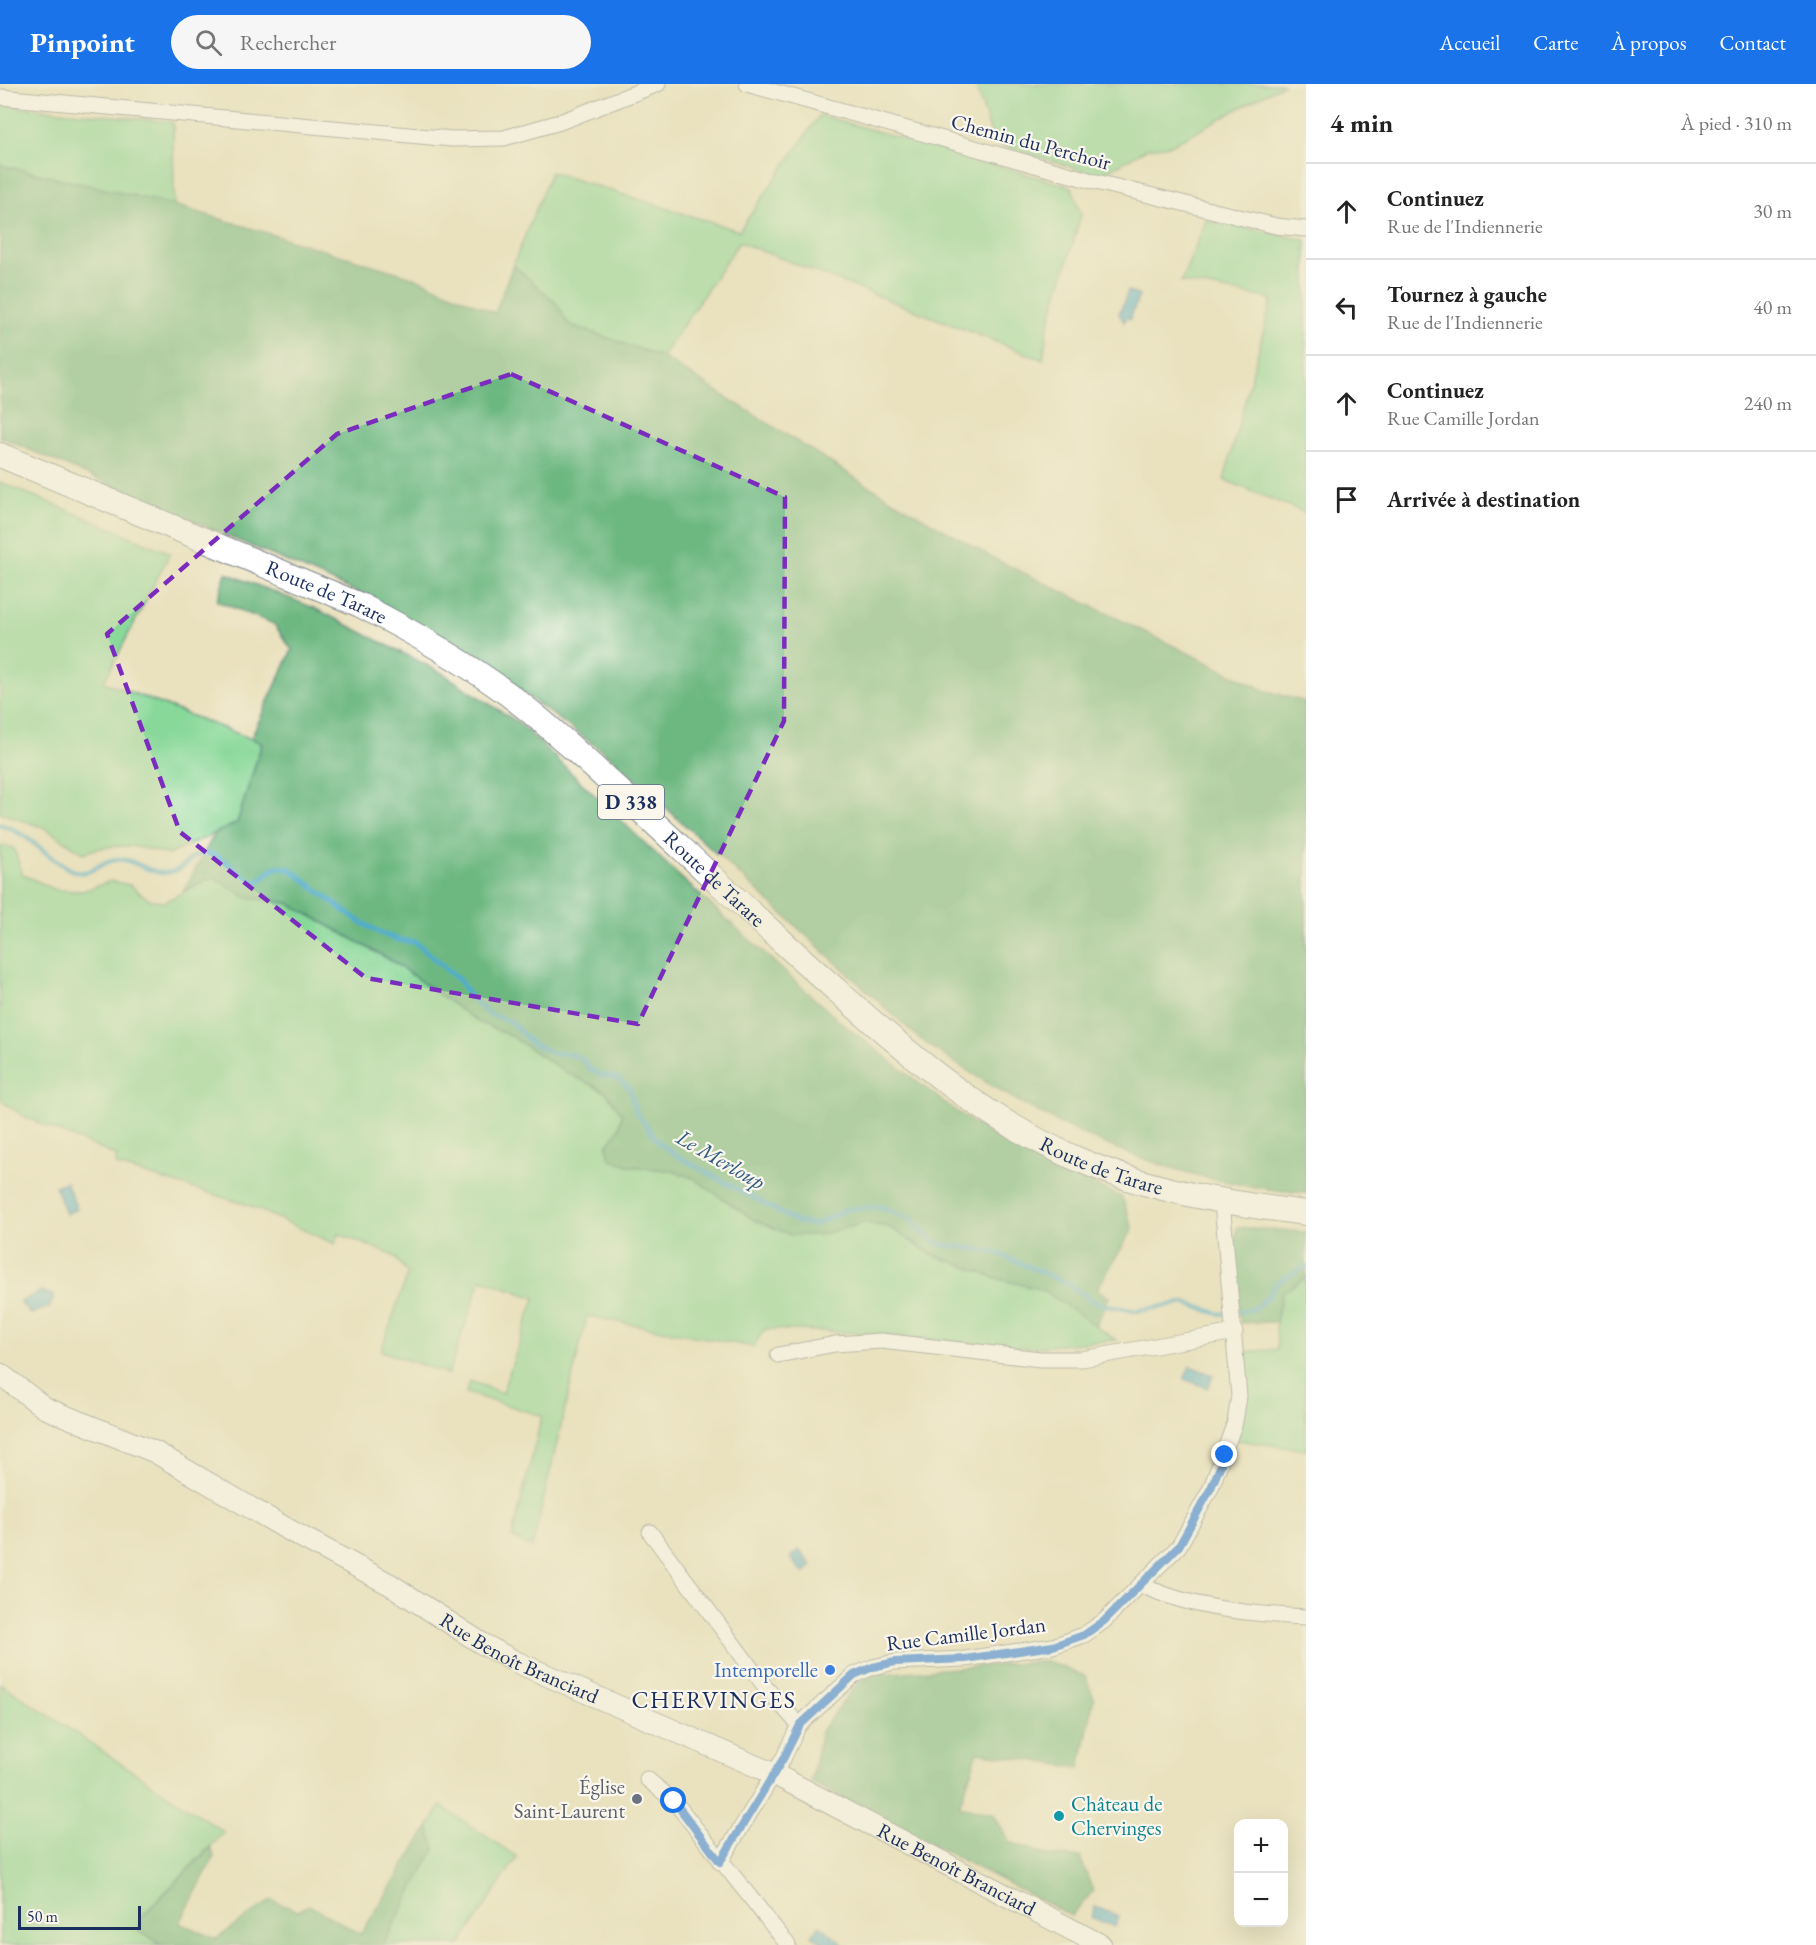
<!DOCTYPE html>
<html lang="fr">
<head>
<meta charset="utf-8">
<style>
  :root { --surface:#fff; --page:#f6f6f6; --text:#222; --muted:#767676; --line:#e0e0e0; --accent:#1a73e8 }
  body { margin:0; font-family:"EB Garamond",serif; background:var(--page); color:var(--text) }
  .controls { position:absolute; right:18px; bottom:18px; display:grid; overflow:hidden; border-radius:12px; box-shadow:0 6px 24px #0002 }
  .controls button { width:54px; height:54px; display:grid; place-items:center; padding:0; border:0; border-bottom:2px solid var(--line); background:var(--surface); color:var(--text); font:30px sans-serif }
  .scale { position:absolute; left:18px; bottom:15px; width:123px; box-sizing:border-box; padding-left:6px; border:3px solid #1b2f5e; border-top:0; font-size:16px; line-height:21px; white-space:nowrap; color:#1b2f5e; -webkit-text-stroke:4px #fbf7ec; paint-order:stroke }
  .stop { position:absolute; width:18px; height:18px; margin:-14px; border:4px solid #1a73e8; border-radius:50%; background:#fff }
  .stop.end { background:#1a73e8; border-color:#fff; box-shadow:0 2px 6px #0008 }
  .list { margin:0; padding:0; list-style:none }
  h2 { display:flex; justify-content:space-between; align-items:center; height:78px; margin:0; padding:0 24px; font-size:26px }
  h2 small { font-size:20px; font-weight:400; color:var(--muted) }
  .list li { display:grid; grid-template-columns:39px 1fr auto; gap:18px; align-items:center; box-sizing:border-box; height:96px; padding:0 24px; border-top:2px solid var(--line) }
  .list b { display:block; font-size:22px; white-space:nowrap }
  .list p { margin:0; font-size:20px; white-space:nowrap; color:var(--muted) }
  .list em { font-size:20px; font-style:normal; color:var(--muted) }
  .icon { flex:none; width:33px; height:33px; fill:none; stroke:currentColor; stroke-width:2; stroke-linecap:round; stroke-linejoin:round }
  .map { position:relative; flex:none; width:1306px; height:1861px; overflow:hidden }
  header { display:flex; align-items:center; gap:36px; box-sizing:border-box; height:84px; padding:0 30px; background:var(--accent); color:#fff }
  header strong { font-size:28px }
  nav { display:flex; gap:33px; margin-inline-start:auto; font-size:21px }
  .search { width:420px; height:54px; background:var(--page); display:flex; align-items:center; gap:15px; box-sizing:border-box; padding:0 21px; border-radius:33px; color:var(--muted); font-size:22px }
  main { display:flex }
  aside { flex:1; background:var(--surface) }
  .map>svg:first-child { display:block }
</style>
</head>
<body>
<header>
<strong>Pinpoint</strong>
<div class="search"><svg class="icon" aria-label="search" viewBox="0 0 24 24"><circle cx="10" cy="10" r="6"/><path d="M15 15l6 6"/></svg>Rechercher</div>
<nav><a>Accueil</a><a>Carte</a><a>À propos</a><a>Contact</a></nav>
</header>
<main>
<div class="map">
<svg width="1306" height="1861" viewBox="0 0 1306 1861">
  <rect width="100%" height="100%" fill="#fbf7ec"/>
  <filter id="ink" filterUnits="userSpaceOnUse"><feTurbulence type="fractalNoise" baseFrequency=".0167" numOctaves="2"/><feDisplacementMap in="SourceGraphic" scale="12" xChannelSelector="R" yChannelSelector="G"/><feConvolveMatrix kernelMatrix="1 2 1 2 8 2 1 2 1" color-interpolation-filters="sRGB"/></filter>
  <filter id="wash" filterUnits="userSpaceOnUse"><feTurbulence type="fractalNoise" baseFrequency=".008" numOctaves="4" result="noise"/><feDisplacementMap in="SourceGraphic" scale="24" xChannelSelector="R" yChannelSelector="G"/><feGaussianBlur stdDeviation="1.35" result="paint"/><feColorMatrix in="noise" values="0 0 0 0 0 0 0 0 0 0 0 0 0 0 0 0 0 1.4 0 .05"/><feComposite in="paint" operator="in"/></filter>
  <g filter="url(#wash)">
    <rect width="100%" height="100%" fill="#eae1be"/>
    <path fill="#87d899" stroke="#51847c" stroke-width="1.5" d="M975,0H1284L1171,61L1148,64L1099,92L994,59Z
      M0,21L173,38L174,121L0,81Z
      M820,31L1072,103L1081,131L1048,242L1043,276L739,158L662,273L568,240L556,219L513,181L551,88L739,147Z
      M1206,136L1306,156V429L1224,396L1272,215L1181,198Z
      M0,398L170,469L104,598L262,659L237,739L168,771C136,761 116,758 83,769L45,744L0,729Z
      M0,761L14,764L22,790L56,806L83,807L111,797L130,801L148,815L164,818L213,793L248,814L288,819L392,877L478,938L511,952L562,986L606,1008L622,1030L619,1045L607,1062L631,1082L673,1087L693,1094L754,1136L819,1151L865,1139L889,1143L931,1170L999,1195L1043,1206L1116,1256L1026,1264L846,1248L765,1245L753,1263L587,1232L532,1464L512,1453L542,1332L466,1309L470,1297L502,1309L535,1214L481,1195L448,1290L381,1267L408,1189L392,1171L339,1150L335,1160L248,1121L115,1081L117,1072L27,1034L0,1016Z
      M1306,1193V1366L1235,1356L1244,1322V1268L1277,1265L1276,1238L1282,1209Z
      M0,1599L224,1748L143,1831L138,1847L164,1861H0Z
      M441,1722L517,1773L460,1861H383L435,1764L428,1744Z"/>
    <path fill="#6db881" stroke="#447470" stroke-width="1.5" d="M0,81L174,121L416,194L495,229L513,181L556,219L568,240L662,273L860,397L991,473L1264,606L1306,618V1109C1161,1099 1038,1037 921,956L609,672L470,570L373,515L0,353Z
      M226,489L314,524L442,589L519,639L678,791L838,936L950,1023L1008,1062L1122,1113L1133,1145L1097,1205L1109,1213L1096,1242L1043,1206L999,1195L931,1170L889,1143L865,1139L819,1151H791L754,1136L693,1094L673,1087L631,1082L610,1075L607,1062L619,1045L622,1030L606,1008L562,986L511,952L478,938L392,877L288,819L248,814L213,793L184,806L215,749L237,739L262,660L251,654L292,566L274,540L217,517Z
      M1237,1143L1306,1148V1193L1282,1209L1276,1238L1240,1239L1233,1162Z
      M1046,1577L1085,1592L1094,1614L1080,1684L978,1668L959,1722L994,1730L1009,1758L1050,1772L1080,1773L1093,1807L1071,1832L811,1698L821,1647L859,1597L879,1590Z
      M428,1744L435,1764L383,1861H164L138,1847L143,1831L211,1763L214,1773L180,1839L216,1855L271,1816L298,1827L309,1821L361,1850Z"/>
    <path fill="#4faccd" stroke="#356e96" stroke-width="1.5" d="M1128,207L1139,212L1130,235L1127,233L1124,238L1119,230Z
      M66,1098L77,1125L66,1130L55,1102Z
      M42,1207L54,1212L50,1223L30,1230L20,1218Z
      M1190,1282L1213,1291L1208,1304L1184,1295Z
      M799,1466L812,1482L804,1490L790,1474Z
      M1095,1823L1119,1832L1115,1843L1091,1834Z
      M820,1841L843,1860L842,1861H825L812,1851Z"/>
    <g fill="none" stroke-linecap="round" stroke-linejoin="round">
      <path stroke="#4faccd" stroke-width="5" d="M0,741C29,748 47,775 74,787C90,793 98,779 113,776C134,771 150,795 174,787C188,783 189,768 209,770C228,773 238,794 256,799L276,783L290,785C323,809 374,858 415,858L459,896L470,913L487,929L511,938L530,958L552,969L570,970L582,975L591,986L601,991L618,994L629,1004L636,1028L659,1059L679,1073L797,1138L814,1141L848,1125L881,1123L910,1135L924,1150L939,1160L995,1168L1066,1199L1096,1219L1135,1227L1184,1219L1220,1230L1239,1228L1255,1224L1267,1214L1277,1198L1306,1182"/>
    </g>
  </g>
  <g filter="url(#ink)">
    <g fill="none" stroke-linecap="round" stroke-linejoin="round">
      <g stroke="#82888e" stroke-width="17">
        <path id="street" d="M747,0L1092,97L1276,142L1306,145
          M0,13L452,55L504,54L560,38L658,0
          M778,1271L835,1260L881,1257L1040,1275H1082L1235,1248
          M650,1448L766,1604L799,1641
          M1142,1501C1191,1525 1252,1530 1306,1533
          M647,1695L674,1717L788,1861
          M720,1778L783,1675L799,1641L854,1591L873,1583L895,1578L965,1575L1053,1562L1084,1551L1104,1537L1179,1462L1211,1404L1235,1338L1239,1312L1222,1118"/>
      </g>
      <g stroke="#82888e" stroke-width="23">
        <g id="secondary">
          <path id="s1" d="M0,1290L45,1324L155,1368L287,1445L391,1501L481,1559L514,1577L774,1690L1101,1861"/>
        </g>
      </g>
      <g stroke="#82888e" stroke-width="26">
        <g id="primary">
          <path id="s2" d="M0,371L360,521C411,547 462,576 508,610C553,644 593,683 634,720C703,784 771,849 842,911C915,976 986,1036 1077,1075C1150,1107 1227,1119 1306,1129"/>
        </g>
      </g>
      <use href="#street" stroke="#fff" stroke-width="15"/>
      <use href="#secondary" stroke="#fff" stroke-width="21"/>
      <use href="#primary" stroke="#fff" stroke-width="24"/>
    </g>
  </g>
  <g fill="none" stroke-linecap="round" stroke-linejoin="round" filter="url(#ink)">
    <path stroke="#1a73e8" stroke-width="8" d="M674,1717L720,1778L783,1675L800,1641L854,1591L873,1583L895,1578L965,1575L1053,1562L1084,1551L1104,1537L1179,1462L1211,1404L1225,1371"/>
  </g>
  <path d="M0 0H1306V1861H0ZM511,290L785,413L784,637L638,940L366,894L180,748L107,550L337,350Z" fill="#eae1be" fill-opacity=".55" fill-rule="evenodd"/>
  <path fill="none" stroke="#7b2cbf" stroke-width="4.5" stroke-dasharray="12 8" stroke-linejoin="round" d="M511,290L785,413L784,637L638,940L366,894L180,748L107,550L337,350Z"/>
  <circle fill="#3f7fe0" stroke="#fbf7ec" stroke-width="2" cx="830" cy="1586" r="6"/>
  <circle fill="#6b7280" stroke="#fbf7ec" stroke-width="2" cx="637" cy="1715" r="6"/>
  <circle fill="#0f9aa8" stroke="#fbf7ec" stroke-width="2" cx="1059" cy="1732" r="6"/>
  <g text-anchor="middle" stroke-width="4.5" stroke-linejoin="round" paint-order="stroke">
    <rect fill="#fbf7ec" stroke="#5e6b89" stroke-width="1.5" x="598" y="701" width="66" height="34" rx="4.5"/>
    <g font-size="20" font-weight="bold" fill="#1b2f5e">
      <text x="631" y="725">D 338</text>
    </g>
    <g font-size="21" fill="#1b2f5e" stroke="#fbf7ec">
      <text transform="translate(1031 58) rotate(15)" y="7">Chemin du Perchoir</text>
      <text dy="7" stroke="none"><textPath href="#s2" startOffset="354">Route de Tarare</textPath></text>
      <text dy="7" stroke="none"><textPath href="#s2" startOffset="840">Route de Tarare</textPath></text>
      <text dy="7" stroke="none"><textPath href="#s2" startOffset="1326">Route de Tarare</textPath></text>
      <text transform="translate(966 1550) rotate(-7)" y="7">Rue Camille Jordan</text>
      <text dy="7" stroke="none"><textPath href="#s1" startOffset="594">Rue Benoît Branciard</textPath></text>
      <text dy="7" stroke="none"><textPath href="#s1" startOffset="1080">Rue Benoît Branciard</textPath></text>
    </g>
    <g font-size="21" fill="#366cbe" stroke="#fbf7ec" text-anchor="end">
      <text x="818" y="1593">Intemporelle</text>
    </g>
    <g font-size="21" fill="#5b616d" stroke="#fbf7ec" text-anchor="end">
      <text x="625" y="1710">Église<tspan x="625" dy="24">Saint-Laurent</tspan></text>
    </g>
    <g font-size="21" fill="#0d838f" stroke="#fbf7ec" text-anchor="start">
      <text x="1071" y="1727">Château de<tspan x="1071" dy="24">Chervinges</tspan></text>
    </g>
    <g font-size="22" font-style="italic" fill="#2d5b85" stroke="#fbf7ec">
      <text transform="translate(721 1075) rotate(30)" y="8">Le Merloup</text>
    </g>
    <g font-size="24" letter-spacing="1.5" fill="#1b2f5e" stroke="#fbf7ec">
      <text x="714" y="1624">CHERVINGES</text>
    </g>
  </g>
</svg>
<div class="controls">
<button>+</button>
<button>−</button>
</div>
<div class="scale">50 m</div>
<div class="stop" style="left:674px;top:1717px"></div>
<div class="stop end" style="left:1225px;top:1371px"></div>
</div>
<aside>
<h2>4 min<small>À pied · 310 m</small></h2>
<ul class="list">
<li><svg class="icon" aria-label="ahead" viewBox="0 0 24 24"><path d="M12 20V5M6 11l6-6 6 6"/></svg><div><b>Continuez</b><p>Rue de l'Indiennerie</p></div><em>30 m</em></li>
<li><svg class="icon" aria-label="left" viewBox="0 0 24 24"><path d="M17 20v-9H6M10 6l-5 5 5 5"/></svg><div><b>Tournez à gauche</b><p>Rue de l'Indiennerie</p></div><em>40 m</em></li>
<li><svg class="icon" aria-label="ahead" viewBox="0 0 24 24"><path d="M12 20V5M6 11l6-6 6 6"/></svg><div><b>Continuez</b><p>Rue Camille Jordan</p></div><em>240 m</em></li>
<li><svg class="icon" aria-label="arrive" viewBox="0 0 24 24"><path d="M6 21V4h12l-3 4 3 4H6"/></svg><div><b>Arrivée à destination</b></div></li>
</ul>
</aside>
</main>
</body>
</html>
